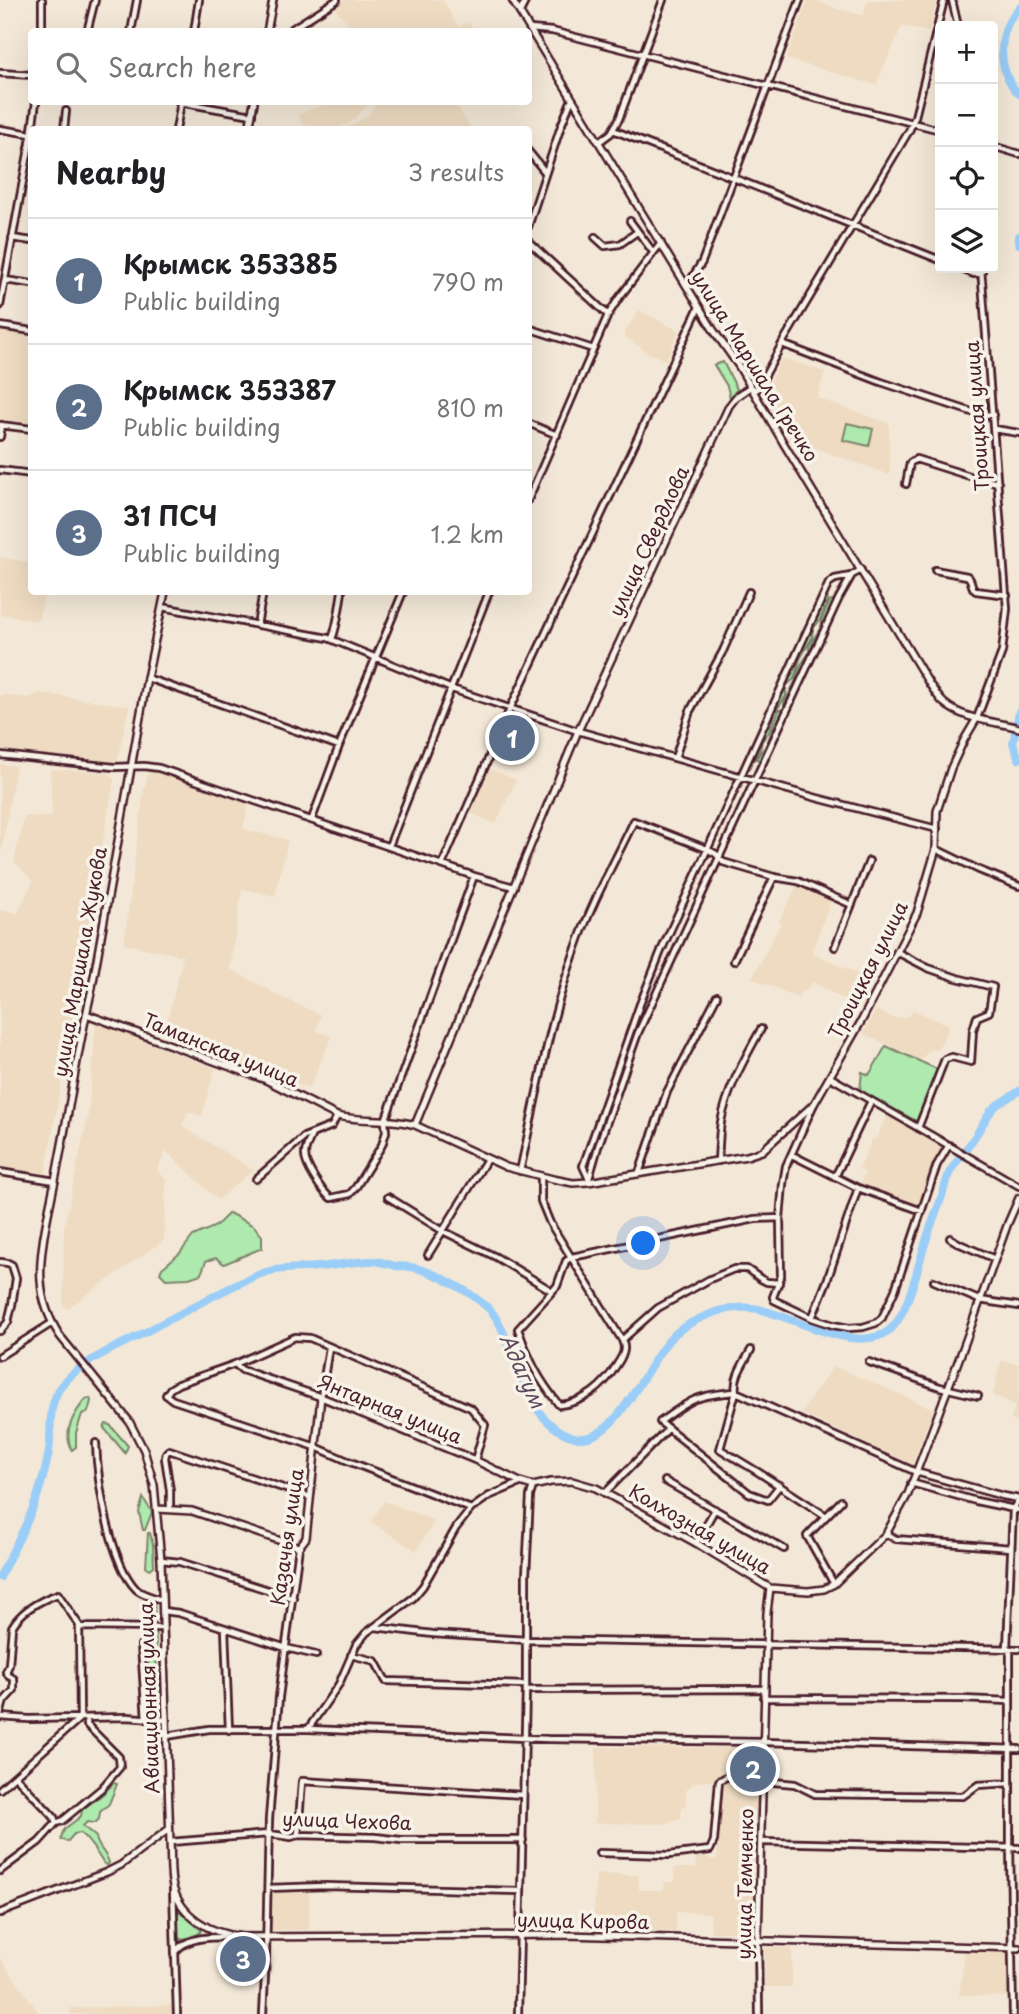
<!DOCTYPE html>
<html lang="en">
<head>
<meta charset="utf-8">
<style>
  :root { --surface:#fff; --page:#f6f6f6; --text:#202124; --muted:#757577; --line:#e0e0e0; --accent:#2563eb }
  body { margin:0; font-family:"Playpen Sans",sans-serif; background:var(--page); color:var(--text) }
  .controls { position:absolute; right:21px; top:21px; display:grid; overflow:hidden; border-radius:7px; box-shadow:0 7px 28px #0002 }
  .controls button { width:63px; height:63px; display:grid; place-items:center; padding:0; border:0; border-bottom:2px solid var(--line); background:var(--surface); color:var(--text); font:35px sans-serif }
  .you { position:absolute; left:644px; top:1244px; width:24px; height:24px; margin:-18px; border:5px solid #fff; border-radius:50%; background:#1a73e8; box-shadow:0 0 0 10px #1a73e833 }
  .badge { display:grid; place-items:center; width:46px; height:46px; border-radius:50%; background:var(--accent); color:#fff; font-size:23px; font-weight:700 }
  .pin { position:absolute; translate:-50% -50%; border:4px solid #fff; box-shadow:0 2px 7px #0006 }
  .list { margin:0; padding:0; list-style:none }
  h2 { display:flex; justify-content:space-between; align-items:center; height:91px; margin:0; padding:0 28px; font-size:30px }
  h2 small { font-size:23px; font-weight:400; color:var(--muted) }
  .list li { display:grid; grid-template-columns:46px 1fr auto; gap:21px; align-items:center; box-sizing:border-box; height:126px; padding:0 28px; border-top:2px solid var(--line) }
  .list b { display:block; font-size:26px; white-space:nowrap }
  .list p { margin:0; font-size:23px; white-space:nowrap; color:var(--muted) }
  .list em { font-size:23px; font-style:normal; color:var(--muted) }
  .icon { flex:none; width:38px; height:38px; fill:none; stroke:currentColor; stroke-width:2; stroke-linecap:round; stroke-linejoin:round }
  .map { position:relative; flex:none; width:1019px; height:2014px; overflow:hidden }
  .search { position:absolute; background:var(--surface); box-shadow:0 7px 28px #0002; left:28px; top:28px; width:504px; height:77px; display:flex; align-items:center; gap:18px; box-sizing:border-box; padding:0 24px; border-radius:7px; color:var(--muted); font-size:26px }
  .panel { position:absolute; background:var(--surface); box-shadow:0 7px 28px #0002; left:28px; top:126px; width:504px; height:469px; border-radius:7px }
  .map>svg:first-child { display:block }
</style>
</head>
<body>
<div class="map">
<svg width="1019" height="2014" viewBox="0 0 1019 2014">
  <rect width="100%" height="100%" fill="#f3e8d7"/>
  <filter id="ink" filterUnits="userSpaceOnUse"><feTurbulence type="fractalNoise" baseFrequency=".0143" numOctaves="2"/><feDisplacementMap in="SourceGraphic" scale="14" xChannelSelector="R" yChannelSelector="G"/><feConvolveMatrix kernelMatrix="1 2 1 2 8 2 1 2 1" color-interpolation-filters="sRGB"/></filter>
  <g filter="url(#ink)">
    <path fill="#eedbc2" d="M344,0H443L458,27L469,22L475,31H354L334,7Z
      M808,0H814L838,9L863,15L868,0H937L929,32L902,26L876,85L786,59Z
      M329,102H369L370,103L350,123L335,129L302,124L298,115Z
      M376,102H455L471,129H345L369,115Z
      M639,310L679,331L666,360L648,353L623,335Z
      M0,331L31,336V424L0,420Z
      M782,358L825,372L817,398L889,423L890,475L798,442L792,443L763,396Z
      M0,557L31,563L32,592H45L38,621L0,614Z
      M40,693L129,706L117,763L0,750V694L28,698Z
      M0,764L16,766L0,859Z
      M489,768L516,780L496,824L470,813Z
      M50,769L106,772L114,779L45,1176L0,1168V910L18,913L33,881L14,862L24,816L52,817Z
      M149,769L249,802L243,829L288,840L275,896L242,889L230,969L270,990V992L321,1015L316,1031L332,1036L309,1089L257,1067L255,1070L235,1062L228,1056L165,1031L183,956L124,944L143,795Z
      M798,884L832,898L812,952L874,982L861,1005L858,1007L812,982L805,992L802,991L798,998L752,978L781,923L779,921Z
      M876,1010L894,1018L909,1016L913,1010L949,1025L948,1030L938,1050L930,1049L921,1060L863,1034Z
      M96,1023L215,1068L202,1116L188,1112L182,1126L253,1170L218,1200L166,1151L157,1170L166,1180L164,1240L67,1309L63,1305L64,1227L88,1115Z
      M888,1113L944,1145L920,1207L860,1185L865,1172L859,1169L873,1138L876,1139Z
      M1001,1361L1019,1364V1422L1011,1420L1015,1406L1004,1399L994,1397L993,1394Z
      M833,1366L934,1409L912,1465L801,1413Z
      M384,1501L435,1521L416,1551L371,1522Z
      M596,1747L757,1748L756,1837H747L748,1843H756L754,1932H711L710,1913L676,1912V1932L652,1931V1928L593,1929L596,1874L636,1875L639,1877V1890H664L665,1882H674V1868H696V1857H709L710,1859H717L723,1782L705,1781L693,1783L686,1791V1806L682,1807L681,1819L664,1824L595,1823Z
      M273,1889H309V1930H269L270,1893Z
      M765,1948H792V1987H765Z
      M965,1952L1008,1953L1009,1997L959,1995Z
      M0,1958L40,2014H0Z
      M172,2005V2014H70V2008Z"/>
    <path fill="#aee9ae" stroke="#7c846c" stroke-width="2" d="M723,362L737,389L730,398L727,386L714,365Z
      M847,423L873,429L869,446L843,440Z
      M827,595L828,601L820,620L813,629L812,638L800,659L794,679L786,686V696L776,711L769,732L762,741L760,750L747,770L746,768Z
      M835,599L836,600L762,761L756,759L767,744L779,710L784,709V703L795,682L800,666L809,653V646L821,627L823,616L830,601Z
      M886,1046L939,1070L918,1122L860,1091L862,1072L869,1075Z
      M229,1213L254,1226L262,1236V1248L224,1264L216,1258L206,1261L201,1274L189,1278L166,1279L160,1273L162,1268L180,1253L193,1236L216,1226Z
      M90,1398L91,1401L88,1412L82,1414L76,1433V1447L72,1450C62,1432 74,1413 86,1399Z
      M106,1424L110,1425L128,1446L125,1453L104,1428Z
      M143,1498L152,1512L145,1530H143L139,1512Z
      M148,1533H150L153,1545L154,1566L150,1569L146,1567Z
      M150,1599L154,1601C155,1619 156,1637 156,1656C156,1666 159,1677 159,1688C158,1698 156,1706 159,1715L158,1718L148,1716L151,1710L148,1701L147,1665L149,1662Z
      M114,1783L117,1784L109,1804L100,1812L99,1819L95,1823L87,1822L83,1826L96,1837C97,1848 107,1853 109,1863L107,1865L104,1864C95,1851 92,1843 80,1833L74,1834L68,1841L61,1840C61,1827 73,1824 81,1816L82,1810L103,1794Z
      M179,1911L201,1930L200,1933L188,1938L178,1939L176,1915Z"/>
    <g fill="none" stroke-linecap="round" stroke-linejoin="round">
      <path stroke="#9acdf8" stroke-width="8" d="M1019,8C996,31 997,72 1019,94
        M1019,236V244
        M1019,712L1013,743L1019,759
        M0,1577C13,1548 30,1522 39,1491C44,1475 49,1458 50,1441C51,1420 49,1403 62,1385C81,1361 115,1348 142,1334C161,1323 181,1314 200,1303C222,1292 243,1280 266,1272C282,1267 301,1269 317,1267C334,1266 351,1262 368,1261C379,1260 387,1264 396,1266C401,1267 406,1266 411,1267C434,1271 471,1292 488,1308C503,1323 506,1341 513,1360C525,1390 540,1428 574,1437C617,1449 648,1356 676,1333C685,1325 698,1319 708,1315C724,1308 741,1306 758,1309C792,1316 860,1357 891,1329C909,1312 918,1264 926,1241C930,1227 936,1213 941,1199C944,1190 946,1180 950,1172C955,1163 961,1156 967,1148C976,1136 983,1123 991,1111L997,1105L1019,1091"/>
      <g stroke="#4a1f2b" stroke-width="10">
        <path id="street" d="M952,0L958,26
          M520,12L526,0
          M530,29L552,31L940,130
          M42,32V0
          M87,32L95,0
          M131,32L137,0
          M194,32L199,0
          M287,32L337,0
          M0,73L32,75
          M179,102L252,115
          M0,129L31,134
          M32,130L36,102
          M64,130L66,111
          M176,130L181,102
          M613,130L940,260
          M599,142L611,133L619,119L663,0
          M993,146L1019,154
          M528,151L545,172
          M630,221L653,252
          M528,227L561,126L572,99
          M595,237L605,246L620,244L637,232
          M12,238L32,241
          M528,241L608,315
          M959,268L974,274L982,272
          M5,280L32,284
          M687,286L702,262L800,0
          M0,306L32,132
          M0,326L32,331
          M528,328L593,349
          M782,344L881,382L978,414L993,415
          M753,388L756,390L761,383L784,340L909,131L915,117L944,0
          M528,423L557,435
          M0,425L32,429
          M994,429L1019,433
          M0,437L2,425
          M0,470L32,474
          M906,484L910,463L916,459L976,478L998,483
          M528,500L608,315L619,298L661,243
          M935,570L967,576C973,579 970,588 976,591L1007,595
          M162,607L328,638L452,689L578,731L817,798L937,829
          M257,625L263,592
          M332,639C338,624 339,608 342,592
          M147,678L339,746
          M977,718L1002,652L1007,609L981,268
          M0,755L114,767L144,766L159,768L474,876L514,887
          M675,758L690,711L723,651L749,592
          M312,819L339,746L403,592
          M389,846L489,592
          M936,849L979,870L1019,886
          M442,865L510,709L699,307
          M774,877L798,881L852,905
          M835,947L869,861
          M897,952L928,968L957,978L993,987L989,1012L977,1017L973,1030L971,1062L952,1057L945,1059L918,1128
          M830,1077L1019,1186
          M814,1104L786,1166L783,1184L780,1218L781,1276L773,1297L774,1300L812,1318L833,1325L849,1328L863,1327L876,1323L882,1318L895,1290L937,1165L949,1145
          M312,1134C309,1141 305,1148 305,1155C305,1166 322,1192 331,1198L350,1194L356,1187L382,1145L386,1132L385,1121L474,876
          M792,1155L858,1188L922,1211
          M718,1161C719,1148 719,1134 721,1122C727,1089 745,1058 761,1029
          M520,1171C537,1096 549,1020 576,948C591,904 614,863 634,821L707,849L716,854L723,862L774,877L734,961
          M0,1172L55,1181
          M639,1173L667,1092L717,996
          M541,1176V1201L550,1223L622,1340L658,1308L710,1279L734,1269H747L761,1279L767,1282L779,1283
          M588,1177L583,1166L640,1004L661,951L829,583L835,579L851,576
          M835,1177L871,1101
          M256,1179L304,1137L332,1126L337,1116
          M588,1182L598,1147L638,1033L839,598L852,575L861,570
          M388,1197L443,1231L496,1257L552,1291
          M950,1238L960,1244L995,1259
          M428,1255L487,1159
          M0,1262L8,1263L12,1265L16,1278L12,1305L8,1322L0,1331
          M934,1281L979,1300L1019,1306
          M812,1318L827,1281L858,1188
          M622,1340C627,1350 622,1357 616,1366C604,1386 584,1403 559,1405C537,1377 530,1362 518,1329L557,1286L566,1261L572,1257L755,1219L780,1218
          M751,1350C744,1363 733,1377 736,1392L720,1449L758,1472L826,1516
          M0,1356L52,1323
          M869,1362L940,1387L978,1396
          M235,1364L242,1370L321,1397L329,1347
          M96,1443C97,1480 110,1562 136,1589C142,1595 154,1597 161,1600
          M665,1481L784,1549
          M911,1483L976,1501L1019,1510
          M780,1485L768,1500L749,1493L660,1422C691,1399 697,1395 736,1392L916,1472L1003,1496L1019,1499
          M605,1493L668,1429
          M170,1509V1490L165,1458L166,1453L169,1450L310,1497
          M471,1509L348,1461L316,1447L173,1400L166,1395L170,1389L178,1384L235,1364L295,1337L310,1338L471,1408L485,1425L475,1460
          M886,1534L896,1539L1011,1548
          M696,1543L715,1509
          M161,1560L180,1562L293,1598
          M834,1584L807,1536L841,1501
          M163,1611L179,1613L286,1648L316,1655
          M79,1627L162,1628
          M375,1627L433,1634L526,1640L1019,1649
          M225,1629L229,1730
          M141,1645L146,1719
          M351,1655L375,1661L386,1681L526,1685
          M526,1690L765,1689
          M764,1698L962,1699L1009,1701
          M0,1715L4,1701L14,1690V1679L9,1676L6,1672L9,1665L12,1627C21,1611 41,1600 58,1594L79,1625L80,1718L0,1789
          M0,1717L29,1719L127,1717L166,1720
          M308,1729L339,1684L356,1645L366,1633L413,1598L423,1586L456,1528L471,1509L489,1496L520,1483
          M167,1736L209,1729H308L548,1739L764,1742L1019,1749
          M15,1776L54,1817L56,1823
          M763,1781L795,1784L815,1794L963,1796L978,1785L1010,1783
          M298,1835L302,1781L523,1795
          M170,1842L269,1834L291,1837L298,1835L375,1837L401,1840H523
          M761,1842L1019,1848
          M599,1853L669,1855L710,1850L714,1841L719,1781L726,1777L763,1776
          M0,1871L39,1842L56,1823L62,1821L102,1788L120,1767L119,1757L87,1725V1718
          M268,1888L326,1886L521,1891
          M173,1889L177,2014
          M758,1940L759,2014
          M175,1952C187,1936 213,1937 232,1937
          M263,2014L266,1956L269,1819L279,1697L299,1547
          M518,2014L526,1690V1576L530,1496L533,1486
          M1013,2014L1010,1848V1653L1007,1648L1013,1509L1019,1499"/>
      </g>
      <g stroke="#4a1f2b" stroke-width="10">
        <path id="secondary" d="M512,0L714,331L738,365L784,444L930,685C935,691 938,698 944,703C963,720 995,721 1019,728
          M267,32L273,0
          M249,130L254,102
          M165,592L147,678L91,993C78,1048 70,1105 59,1160C53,1196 38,1247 41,1281C42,1302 49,1319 60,1336L129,1421L144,1450L154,1485L161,1560L170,1842C171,1855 170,1869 172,1882C178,1916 211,1934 242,1937L567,1935L1019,1948
          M86,1014L266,1080L337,1116C362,1122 390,1117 415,1125L506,1167L553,1179L573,1183L588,1182L747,1156L762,1151L814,1104L862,1020L917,913L936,849L937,811L951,768L964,740L977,718
          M415,1125L578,731L729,406L736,397L750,387
          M157,1509L192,1511L299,1547L306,1538L321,1397L475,1460L520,1482L533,1486L551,1482L572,1481L596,1488L696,1543L770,1588L808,1591L824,1589L834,1584L886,1534L908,1494L965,1343L1008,1223L1019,1198
          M0,1913L107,1872L121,1865L169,1829
          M758,1940L767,1613L770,1588"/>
      </g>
      <use href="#street" stroke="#f7f3e8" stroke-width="4.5"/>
      <use href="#secondary" stroke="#f7f3e8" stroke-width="5"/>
    </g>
  </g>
  <g text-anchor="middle" stroke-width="7" stroke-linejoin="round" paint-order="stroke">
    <g font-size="19" fill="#4a1f2b" stroke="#f7f3e8">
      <text transform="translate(755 366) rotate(58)" y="7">улица Маршала Гречко</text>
      <text transform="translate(977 416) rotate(-94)" y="7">Троицкая улица</text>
      <text transform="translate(649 541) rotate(-65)" y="7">улица Свердлова</text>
      <text transform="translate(80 962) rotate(-80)" y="7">улица Маршала Жукова</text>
      <text transform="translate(868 970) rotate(-63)" y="7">Троицкая улица</text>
      <text transform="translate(221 1050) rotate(22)" y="7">Таманская улица</text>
      <text transform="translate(390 1409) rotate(22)" y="7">Янтарная улица</text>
      <text transform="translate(700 1529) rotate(30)" y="7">Колхозная улица</text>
      <text transform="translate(287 1537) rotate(-82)" y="7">Казачья улица</text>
      <text transform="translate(149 1698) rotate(-92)" y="7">Авиационная улица</text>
      <text transform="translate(347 1821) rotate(2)" y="7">улица Чехова</text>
      <text transform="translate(745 1884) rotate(-89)" y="7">улица Темченко</text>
      <text transform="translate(583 1921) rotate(1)" y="7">улица Кирова</text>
    </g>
    <g font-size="21" font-style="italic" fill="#5e4a5e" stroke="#f7f3e8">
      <text transform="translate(522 1371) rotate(65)" y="7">Адагум</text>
    </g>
  </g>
</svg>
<div class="controls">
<button>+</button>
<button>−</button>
<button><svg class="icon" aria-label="locate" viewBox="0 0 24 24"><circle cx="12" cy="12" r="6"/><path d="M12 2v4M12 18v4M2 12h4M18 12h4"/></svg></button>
<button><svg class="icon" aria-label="layers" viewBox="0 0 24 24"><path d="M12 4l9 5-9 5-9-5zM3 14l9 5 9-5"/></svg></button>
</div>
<div class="you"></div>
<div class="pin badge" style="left:512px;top:738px;background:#5c6f8a">1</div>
<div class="pin badge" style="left:753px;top:1769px;background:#5c6f8a">2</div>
<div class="pin badge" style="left:243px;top:1959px;background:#5c6f8a">3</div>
<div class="search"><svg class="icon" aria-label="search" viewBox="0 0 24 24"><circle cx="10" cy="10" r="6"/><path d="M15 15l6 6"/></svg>Search here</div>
<section class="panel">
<h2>Nearby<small>3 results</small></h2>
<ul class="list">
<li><span class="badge" style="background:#5c6f8a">1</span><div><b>Крымск 353385</b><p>Public building</p></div><em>790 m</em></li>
<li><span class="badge" style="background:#5c6f8a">2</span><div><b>Крымск 353387</b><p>Public building</p></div><em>810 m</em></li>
<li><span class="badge" style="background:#5c6f8a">3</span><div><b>31 ПСЧ</b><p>Public building</p></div><em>1.2 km</em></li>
</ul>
</section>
</div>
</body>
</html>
